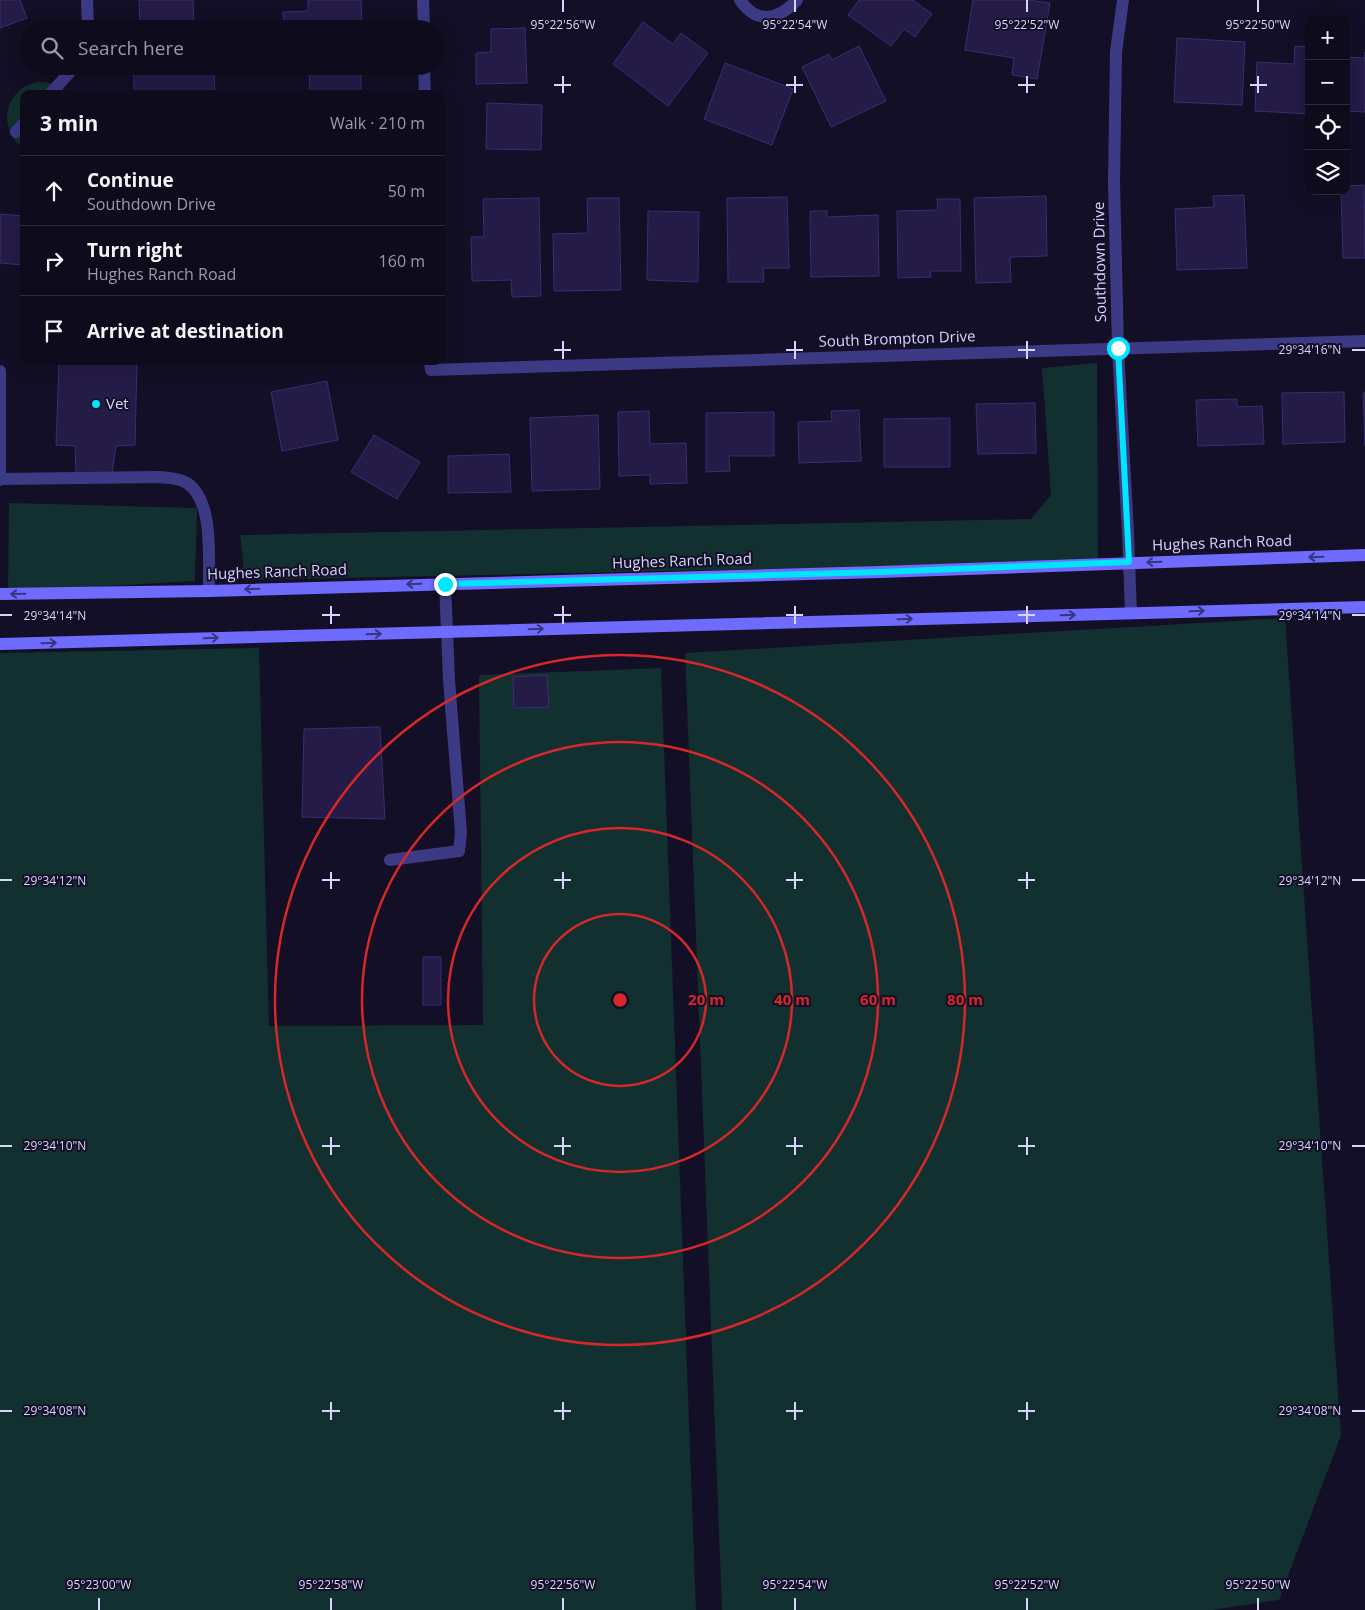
<!DOCTYPE html>
<html lang="en">
<head>
<meta charset="utf-8">
<style>
  :root { --surface:#0e0b1c; --page:#171425; --text:#f1f3f6; --muted:#9b9ba3; --line:#2e2b3b }
  body { margin:0; font-family:"Open Sans",sans-serif; background:var(--page); color:var(--text) }
  .controls { position:absolute; right:15px; top:15px; display:grid; overflow:hidden; border-radius:10px; box-shadow:0 5px 20px #0002 }
  .controls button { width:45px; height:45px; display:grid; place-items:center; padding:0; border:0; border-bottom:1px solid var(--line); background:var(--surface); color:var(--text); font:25px sans-serif }
  .stop { position:absolute; width:15px; height:15px; margin:-11px; border:4px solid #00e5ff; border-radius:50%; background:#fff }
  .stop.end { background:#00e5ff; border-color:#fff; box-shadow:0 1px 5px #0008 }
  .list { margin:0; padding:0; list-style:none }
  h2 { display:flex; justify-content:space-between; align-items:center; height:65px; margin:0; padding:0 20px; font-size:21px }
  h2 small { font-size:16px; font-weight:400; color:var(--muted) }
  .list li { display:grid; grid-template-columns:32px 1fr auto; gap:15px; align-items:center; box-sizing:border-box; height:70px; padding:0 20px; border-top:1px solid var(--line) }
  .list b { display:block; font-size:19px; white-space:nowrap }
  .list p { margin:0; font-size:16px; white-space:nowrap; color:var(--muted) }
  .list em { font-size:16px; font-style:normal; color:var(--muted) }
  .icon { flex:none; width:28px; height:28px; fill:none; stroke:currentColor; stroke-width:2; stroke-linecap:round; stroke-linejoin:round }
  .map { position:relative; flex:none; width:1365px; height:1610px; overflow:hidden }
  .search { position:absolute; background:var(--surface); box-shadow:0 5px 20px #0002; left:20px; top:20px; width:425px; height:55px; display:flex; align-items:center; gap:12px; box-sizing:border-box; padding:0 18px; border-radius:28px; color:var(--muted); font-size:19px }
  .panel { position:absolute; background:var(--surface); box-shadow:0 5px 20px #0002; left:20px; top:90px; width:425px; height:275px; border-radius:10px }
  .map>svg:first-child { display:block }
</style>
</head>
<body>
<div class="map">
<svg width="1365" height="1610" viewBox="0 0 1365 1610">
  <rect width="100%" height="100%" fill="#130f26"/>
  <path fill="#12302f" d="M37,82C52,82 60,85 71,94H24V148C5,136 1,109 17,93C22,87 30,84 37,82Z
    M1097,363L1098,562L245,580L240,535L1031,519L1051,495L1042,368Z
    M9,503L197,508L195,581L8,592Z
    M1285,618L1341,1435L1279,1600L1211,1610H722L685,653Z
    M259,648L269,1026L483,1025L479,675L661,668L696,1610H0V653Z"/>
  <path fill="#241b47" stroke="#3b2d73" d="M0,0H20L27,18L0,28Z
    M139,0H193L194,29H140Z
    M308,0H361L362,29H284L283,12L308,11Z
    M859,0H913L932,14L915,37L904,29L891,46L848,15Z
    M973,0H1028L1050,3L1037,79L1012,75L1014,58L965,50Z
    M643,22L673,44L681,33L708,53L668,106L613,64Z
    M525,28L527,83L476,84V53L491,52V29Z
    M1177,38L1245,42L1242,105L1174,102Z
    M859,46L886,101L831,127L802,67L829,54L832,60Z
    M1295,46L1309,47V114L1255,111L1257,62L1294,64Z
    M1365,52V112L1346,111L1347,57L1365,58Z
    M725,63L793,89L772,145L704,119Z
    M134,66H193V74H214L215,94H134Z
    M309,66H361V94H310Z
    M487,103L542,105L541,150L486,149Z
    M1364,185L1365,258H1343L1341,191H1346V186Z
    M1244,195L1247,268L1177,270L1175,209L1214,207L1213,196Z
    M1046,196L1047,256L1010,257L1011,282L976,283L974,198Z
    M787,197L789,268H763L764,282H728L727,198Z
    M539,198L541,296L512,297L511,280L472,281L471,237H484L483,199Z
    M587,198H619L621,290L554,291L553,234L588,233Z
    M937,199H960L961,271H930L931,277L898,278L897,211L938,210Z
    M648,211L699,212L698,282L647,280Z
    M810,211H827V217L878,215L879,276L811,277Z
    M0,214L24,216V265L0,263Z
    M137,362L135,445L116,446L112,473L76,475L75,446L56,445L59,363Z
    M327,381L338,440L282,451L271,392Z
    M1344,392L1345,442L1283,444L1282,393Z
    M1365,392V446L1363,393Z
    M1237,399V407L1262,406L1264,444L1198,446L1196,400Z
    M1035,403L1036,453L978,454L976,404Z
    M859,410L861,461L799,463L798,422L832,421L831,411Z
    M649,411L650,444L686,443L687,483L650,484V475L619,476L618,412Z
    M774,412V456H729L730,471L706,472V413Z
    M598,415L600,489L532,491L530,418Z
    M950,418V467H884V419Z
    M374,435L420,462L397,499L351,472Z
    M509,454L511,492L448,493V456Z
    M547,675L549,707L514,708L513,677Z
    M380,727L385,819L302,817L304,729Z
    M423,957H441V1005H423Z"/>
  <g fill="none" stroke-linecap="round" stroke-linejoin="round">
    <path stroke="#3d3a85" stroke-width="12" d="M0,479L160,477C169,478 179,478 187,483C215,502 208,561 209,591
      M0,480V371
      M390,860L459,851L461,833L449,680L445,583"/>
    <path stroke="#3d3a85" stroke-width="12" d="M87,0L88,29
      M423,0L424,29
      M740,0C757,25 778,20 797,0
      M1123,0L1116,52L1114,182L1118,348L1128,533L1131,613
      M424,66L425,94
      M50,94L70,72L73,66
      M16,132L24,123
      M430,361L431,370L1365,341"/>
    <path stroke="#6f6bff" stroke-width="12" d="M0,594L209,591L880,572L1365,555
      M0,644L1365,607"/>
  </g>
  <defs><path id="oneway-shaft" d="M-6 0H5M1.5-3L5.5 0L1.5 3" fill="none" stroke-width="1.6" stroke-linecap="round" stroke-linejoin="round" transform="scale(1.25)"/></defs>
  <g stroke="#38347d">
    <use href="#oneway-shaft" transform="translate(1316 557) rotate(178)"/>
    <use href="#oneway-shaft" transform="translate(1154 562) rotate(178)"/>
    <use href="#oneway-shaft" transform="translate(414 584) rotate(178)"/>
    <use href="#oneway-shaft" transform="translate(252 589) rotate(178)"/>
    <use href="#oneway-shaft" transform="translate(18 594) rotate(179)"/>
    <use href="#oneway-shaft" transform="translate(1197 611) rotate(-2)"/>
    <use href="#oneway-shaft" transform="translate(1068 615) rotate(-2)"/>
    <use href="#oneway-shaft" transform="translate(905 619) rotate(-2)"/>
    <use href="#oneway-shaft" transform="translate(536 629) rotate(-2)"/>
    <use href="#oneway-shaft" transform="translate(374 634) rotate(-2)"/>
    <use href="#oneway-shaft" transform="translate(211 638) rotate(-2)"/>
    <use href="#oneway-shaft" transform="translate(49 643) rotate(-2)"/>
  </g>
  <g fill="none" stroke-linecap="round" stroke-linejoin="round">
    <path stroke="#00e5ff" stroke-width="6" d="M445,584L880,572L1129,562L1118,348"/>
  </g>
  <path fill="none" stroke="#d9d4ff" stroke-width="2" d="M563,0V12M795,0V12M1027,0V12M1258,0V12M563,76V93M795,76V93M1027,76V93M1258,76V93M554,85H571M786,85H803M1018,85H1035M1250,85H1267M563,341V359M795,341V359M1027,341V359M554,350H571M786,350H803M1018,350H1035M1352,350H1365M331,606V624M563,606V624M795,606V624M1027,606V624M0,615H12M322,615H340M554,615H571M786,615H803M1018,615H1035M1352,615H1365M331,872V889M563,872V889M795,872V889M1027,872V889M0,880H12M322,880H340M554,880H571M786,880H803M1018,880H1035M1352,880H1365M331,1137V1155M563,1137V1155M795,1137V1155M1027,1137V1155M0,1146H12M322,1146H340M554,1146H571M786,1146H803M1018,1146H1035M1352,1146H1365M331,1402V1420M563,1402V1420M795,1402V1420M1027,1402V1420M0,1411H12M322,1411H340M554,1411H571M786,1411H803M1018,1411H1035M1352,1411H1365M99,1598V1610M331,1598V1610M563,1598V1610M795,1598V1610M1027,1598V1610M1258,1598V1610"/>
  <g fill="none" stroke="#d62828" stroke-width="2.5">
    <circle cx="620" cy="1000" r="86"/>
    <circle cx="620" cy="1000" r="172"/>
    <circle cx="620" cy="1000" r="258"/>
    <circle cx="620" cy="1000" r="345"/>
  </g>
  <circle fill="#00e5ff" stroke="#130f26" stroke-width="2" cx="96" cy="404" r="5"/>
  <g text-anchor="middle" stroke-width="4" stroke-linejoin="round" paint-order="stroke">
    <g font-size="15" fill="#d9d4ff" stroke="#130f26">
      <text transform="translate(1100 262) rotate(-91)" y="5">Southdown Drive</text>
      <text transform="translate(897 339) rotate(-2)" y="5">South Brompton Drive</text>
      <text transform="translate(1222 543) rotate(-2)" y="5">Hughes Ranch Road</text>
      <text transform="translate(682 561) rotate(-2)" y="5">Hughes Ranch Road</text>
      <text transform="translate(277 572) rotate(-2)" y="5">Hughes Ranch Road</text>
    </g>
    <g font-size="15" fill="#d9d4ff" stroke="#130f26" text-anchor="start">
      <text x="106" y="409">Vet</text>
    </g>
  </g>
  <g font-size="12" text-anchor="middle" fill="#d9d4ff" stroke="#130f26" stroke-width="4" stroke-linejoin="round" paint-order="stroke">
    <text x="563" y="29">95°22'56"W</text>
    <text x="795" y="29">95°22'54"W</text>
    <text x="1027" y="29">95°22'52"W</text>
    <text x="1258" y="29">95°22'50"W</text>
    <text x="1310" y="354">29°34'16"N</text>
    <text x="55" y="620">29°34'14"N</text>
    <text x="1310" y="620">29°34'14"N</text>
    <text x="55" y="885">29°34'12"N</text>
    <text x="1310" y="885">29°34'12"N</text>
    <text x="55" y="1150">29°34'10"N</text>
    <text x="1310" y="1150">29°34'10"N</text>
    <text x="55" y="1415">29°34'08"N</text>
    <text x="1310" y="1415">29°34'08"N</text>
    <text x="99" y="1589">95°23'00"W</text>
    <text x="331" y="1589">95°22'58"W</text>
    <text x="563" y="1589">95°22'56"W</text>
    <text x="795" y="1589">95°22'54"W</text>
    <text x="1027" y="1589">95°22'52"W</text>
    <text x="1258" y="1589">95°22'50"W</text>
  </g>
  <circle cx="620" cy="1000" r="8" fill="#d62828" stroke="#130f26" stroke-width="2.5"/>
  <g font-size="15" text-anchor="middle" font-weight="bold" fill="#d62828" stroke="#130f26" stroke-width="4" stroke-linejoin="round" paint-order="stroke">
    <text x="706" y="1005">20 m</text>
    <text x="792" y="1005">40 m</text>
    <text x="878" y="1005">60 m</text>
    <text x="965" y="1005">80 m</text>
  </g>
</svg>
<div class="controls">
<button>+</button>
<button>−</button>
<button><svg class="icon" aria-label="locate" viewBox="0 0 24 24"><circle cx="12" cy="12" r="6"/><path d="M12 2v4M12 18v4M2 12h4M18 12h4"/></svg></button>
<button><svg class="icon" aria-label="layers" viewBox="0 0 24 24"><path d="M12 4l9 5-9 5-9-5zM3 14l9 5 9-5"/></svg></button>
</div>
<div class="stop" style="left:1118px;top:348px"></div>
<div class="stop end" style="left:445px;top:584px"></div>
<div class="search"><svg class="icon" aria-label="search" viewBox="0 0 24 24"><circle cx="10" cy="10" r="6"/><path d="M15 15l6 6"/></svg>Search here</div>
<section class="panel">
<h2>3 min<small>Walk · 210 m</small></h2>
<ul class="list">
<li><svg class="icon" aria-label="ahead" viewBox="0 0 24 24"><path d="M12 20V5M6 11l6-6 6 6"/></svg><div><b>Continue</b><p>Southdown Drive</p></div><em>50 m</em></li>
<li><svg class="icon" aria-label="right" viewBox="0 0 24 24"><path d="M7 20v-9h11M14 6l5 5-5 5"/></svg><div><b>Turn right</b><p>Hughes Ranch Road</p></div><em>160 m</em></li>
<li><svg class="icon" aria-label="arrive" viewBox="0 0 24 24"><path d="M6 21V4h12l-3 4 3 4H6"/></svg><div><b>Arrive at destination</b></div></li>
</ul>
</section>
</div>
</body>
</html>
